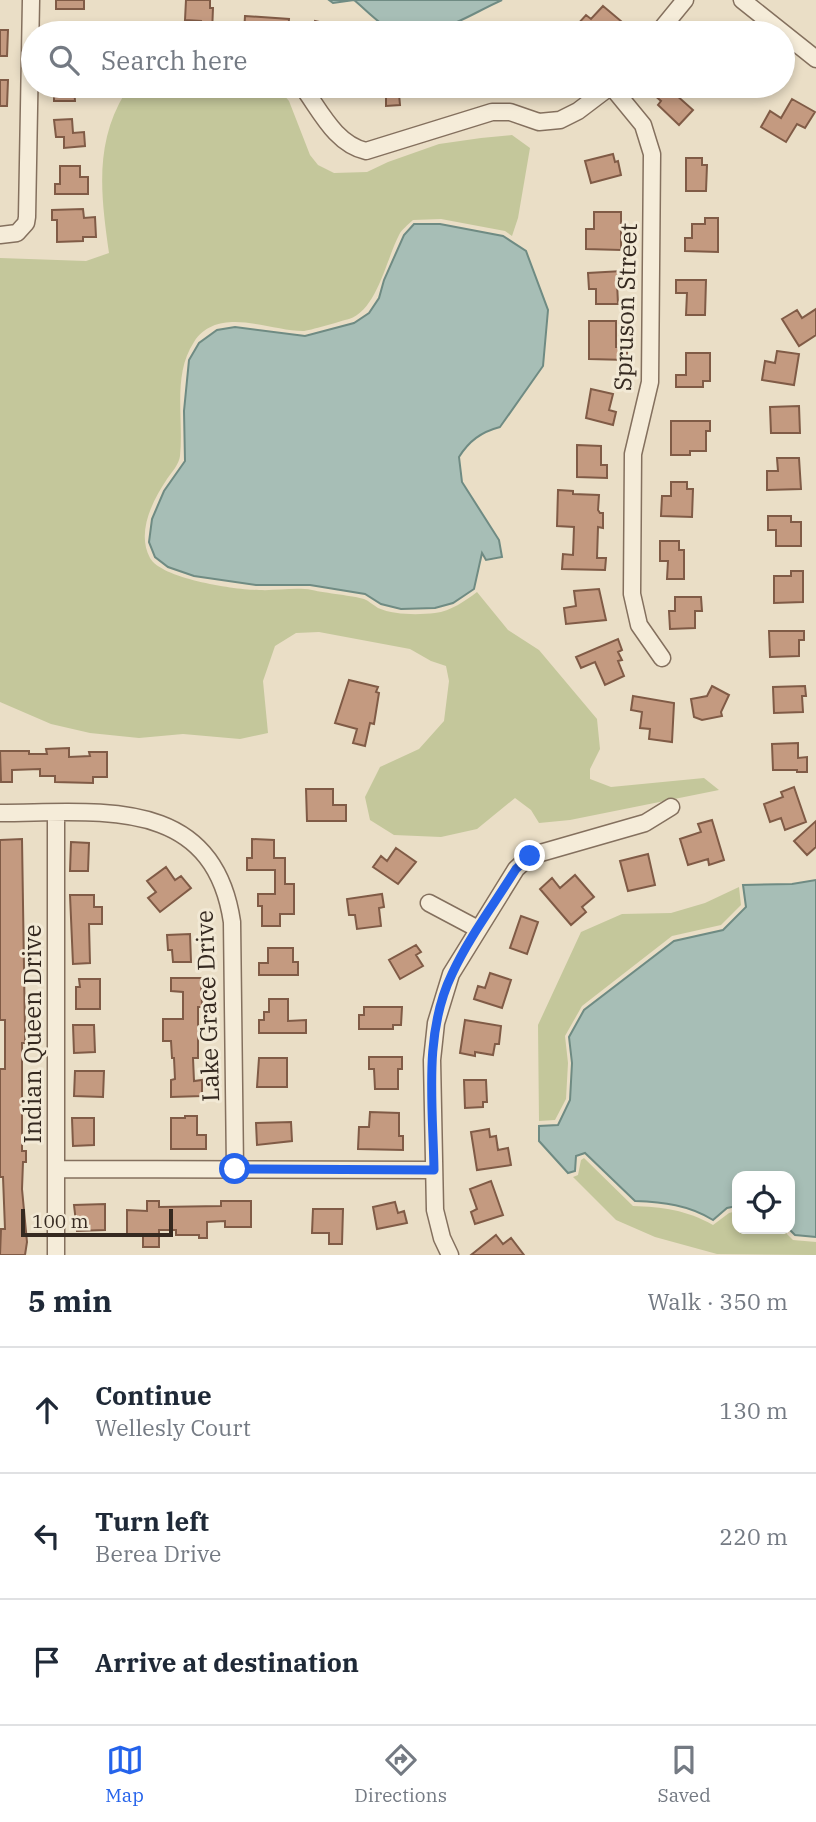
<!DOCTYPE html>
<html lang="en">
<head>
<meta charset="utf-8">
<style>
  :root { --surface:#fff; --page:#f6f6f7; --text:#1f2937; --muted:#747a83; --line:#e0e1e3; --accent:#2563eb }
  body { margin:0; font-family:"IBM Plex Serif",serif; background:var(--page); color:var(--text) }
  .controls { position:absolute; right:21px; bottom:21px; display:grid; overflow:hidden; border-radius:14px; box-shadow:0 4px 10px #0003 }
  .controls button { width:63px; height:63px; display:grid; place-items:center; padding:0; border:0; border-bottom:2px solid var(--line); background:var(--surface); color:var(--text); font:35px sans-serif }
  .scale { position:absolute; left:21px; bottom:18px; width:152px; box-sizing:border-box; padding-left:7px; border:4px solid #352920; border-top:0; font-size:19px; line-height:24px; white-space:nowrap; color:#352920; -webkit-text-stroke:5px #f2e9d5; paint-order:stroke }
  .stop { position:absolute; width:21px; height:21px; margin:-16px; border:5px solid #2563eb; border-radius:50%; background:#fff }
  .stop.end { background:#2563eb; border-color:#fff; box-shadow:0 2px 7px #0008 }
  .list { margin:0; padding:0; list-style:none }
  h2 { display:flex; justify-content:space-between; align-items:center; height:91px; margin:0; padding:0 28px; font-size:30px }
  h2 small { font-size:23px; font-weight:400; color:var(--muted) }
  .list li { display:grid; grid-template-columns:46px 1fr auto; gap:21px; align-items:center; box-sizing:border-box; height:126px; padding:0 28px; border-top:2px solid var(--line) }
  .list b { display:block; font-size:26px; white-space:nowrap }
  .list p { margin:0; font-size:23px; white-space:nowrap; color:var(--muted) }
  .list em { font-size:23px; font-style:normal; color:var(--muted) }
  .icon { flex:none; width:38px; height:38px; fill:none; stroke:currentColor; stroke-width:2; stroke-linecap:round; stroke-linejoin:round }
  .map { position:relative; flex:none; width:816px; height:1255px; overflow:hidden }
  .search { position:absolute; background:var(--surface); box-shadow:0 4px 10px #0003; left:21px; right:21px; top:21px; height:77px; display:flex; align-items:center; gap:18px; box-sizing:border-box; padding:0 24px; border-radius:38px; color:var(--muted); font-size:26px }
  .sheet { height:469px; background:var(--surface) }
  nav { display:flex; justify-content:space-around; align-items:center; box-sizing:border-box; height:98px; border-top:2px solid var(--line); background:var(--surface); font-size:19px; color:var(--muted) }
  nav a { display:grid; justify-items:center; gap:4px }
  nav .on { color:var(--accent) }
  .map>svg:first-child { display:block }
</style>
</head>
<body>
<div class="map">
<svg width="816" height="1255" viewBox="0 0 816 1255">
  <rect width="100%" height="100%" fill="#eadec6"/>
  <path fill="#c4c79b" d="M193,86L278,88L289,101L310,155L318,165L334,173L367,172L388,162L439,144L481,138L512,135L530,148L518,218L512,236L505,231L441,219L413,220C408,225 402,229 399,235C386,260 377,310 349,319C341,321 309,331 303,331C270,331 218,305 194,342C172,375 184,419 180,456C179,464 172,472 167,479C153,500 136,532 150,558C162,579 236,590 259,590C276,591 295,587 312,590C325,593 355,596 364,599C369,601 373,605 378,608C394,615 418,615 435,613C451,611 465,601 477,592L508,630L539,650L597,719L600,749L590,769V779L611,787L704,778L719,790L570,820L539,823L531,810L515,798L477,829L441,837L394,835L370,820L365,797L380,767L419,749L444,721L449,681L446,666L431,661L410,649L319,632L296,633L275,646L263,681L268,733L240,739L183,734L139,738L90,733L51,724L0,702V258L86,261L109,253C101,196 94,144 125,93L154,92Z
    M739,887L741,905L721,925L672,936L582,1006L565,1036L568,1063L566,1099L555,1120L539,1121L538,1025L581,932L622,914L671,913L705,903Z
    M584,1158L633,1206C662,1207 687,1210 713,1225L729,1213L737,1211V1229H782L793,1240L816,1242V1255L717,1254L655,1237L616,1220L573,1177L578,1175L581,1160Z"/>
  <path fill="#a7beb6" stroke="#6f8b83" stroke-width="2" d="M329,0H502C468,15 431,43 393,31C382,27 364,8 354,0L333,3Z
    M414,224H440L503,236L526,251L548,310L543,366L500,427C481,432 469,441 459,457L462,482L499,540L502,557L486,560L482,553L474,589L453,603L435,608L401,609L381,604L365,594L310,585H256L194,576L168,567L155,557L149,542L152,519L164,491L185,461L184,411L189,360L199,343L217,330L235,327L305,336L354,323L369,313L379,298L384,280L404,235Z
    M816,880V1237L795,1235L789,1229L790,1176H737V1206L727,1208L713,1220C689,1205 663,1202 635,1201L585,1153L576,1156L575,1171L568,1173L539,1141V1126L558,1125L570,1100L572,1063L569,1037L584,1010L674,941L723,930L746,907L743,885L792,884Z"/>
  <path fill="#c49a80" stroke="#805b46" stroke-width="2" d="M56,0H84V9H56Z
    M186,0H210V8H213L212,33L200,32L201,21L185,20Z
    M603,6L628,27L622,33H585L576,26L586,15L591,19Z
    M245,16L289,19L288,33H244Z
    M315,21L355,30L354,33H312Z
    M55,25L95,26V33H54Z
    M0,30H8L7,56H0Z
    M0,80H8L7,106H0Z
    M54,86H74L75,101H54Z
    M373,86H394V94H399L400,105L386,106V95H373Z
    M435,86H464L465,88L438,96Z
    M644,86H666L693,110L679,125L658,105L661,101Z
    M792,99L815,112L805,128L797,124L786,142L761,127L770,111L781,118Z
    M72,119L73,133L84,132L85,146L64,148V137H56L54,120Z
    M613,154L615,162L618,161L621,175L591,183L585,161Z
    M686,158H702V165H707L706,191H686Z
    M60,166H80V177H88V194H55V184H60Z
    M83,209L84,218L95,217L96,237H83V241L57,242V220H52V210Z
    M594,212H621V250L586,249V229H594Z
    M705,218H718V252L685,251V238H692V224H705Z
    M622,271V282H617L618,304H596V289H589L588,273Z
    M676,280H706L705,315H686L687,293H676Z
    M816,309V335L799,346L782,319L797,310L802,318Z
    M589,321H616V347H627V360L589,359Z
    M777,351L799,354L794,385L762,380L765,361L775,363Z
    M686,353H710V381H703V387H676V375H686Z
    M591,389L613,394L609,410L616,412L613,425L586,418Z
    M799,406L800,433H771L770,407Z
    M671,421H710V431H706V451H690V455H671Z
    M577,445L601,446V465H607V478L577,477Z
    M777,458H799L801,489L767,490V471H778Z
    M671,482H687V489H693L692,517L661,516L662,496H671Z
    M558,490L573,491V494L599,495L598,510L600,513H603V528L598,527L597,558H606L605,570L562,569L563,554L573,555L574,527L557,526Z
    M768,516H791V522H801V546H776V530H768Z
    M660,541H679V550H684V579H667L668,561H660Z
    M791,571H803V602L774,603V576H791Z
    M599,589L606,620L566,624L564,608L576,606L574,591Z
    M675,597H701L702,611H695V628L670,629L669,611H675Z
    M769,631H804V640H799V656L770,657Z
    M618,639L622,650L618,652L622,660L618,661L624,676L605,685L595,662L581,668L576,657Z
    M349,680L378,687L376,692L379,693L374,724L370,723L365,746L353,743L357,729L335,723Z
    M712,686L729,695L721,712L722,716L702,720L694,717L691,699L707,696Z
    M805,686L806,696H802L803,712L774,713L773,687Z
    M633,696L674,703L672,742L649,739L650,729L640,728L642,712L631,710Z
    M798,743V758L807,757V772H797V770H773L772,744Z
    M69,748V757L90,756L89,752H107V777H93V783L55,782V776H40V769L12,770V782H1L0,751H29V754H47L46,749Z
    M794,787L806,822L785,830L781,818L770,822L764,804L783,797L781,792Z
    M306,789H333V805H346V821H307Z
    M712,820L724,860L709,865L708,859L688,865L680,839L701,832L698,824Z
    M816,821V847L807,855L794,841Z
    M22,839L25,1033V1043H22V1151H26V1162H23L22,1189L27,1242L25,1255H0L1,1229H5L3,1177H0V1069H5V1020H0V840Z
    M252,839L274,840V858H285V884H294V914H280V926H262V906H258V894H275V870H247V858H252Z
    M71,842L89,843L88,871H70Z
    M396,848L416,862L398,884L373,867L381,856L387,861Z
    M648,854L655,885L628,891L620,861Z
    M166,867L175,880L181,876L191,888L160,912L148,898L156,892L147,881Z
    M575,875L594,897L582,907L586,912L571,925L540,889L552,878L560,888Z
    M382,894L384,907L379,908L381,926L357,929L355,915H349L347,899Z
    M70,895H94V907H102V924H89L90,963L73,964Z
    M521,916L538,922L527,954L510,948Z
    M190,934L191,962H173L172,950H168L167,935Z
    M416,945L421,952L416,955L423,966L400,979L389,960Z
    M268,948H293V962H298V975H259V963H268Z
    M490,973L511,980L502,1008L474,999L478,986L485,988Z
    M171,978H201L202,1007H198V1058H193L194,1081L202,1080V1096L171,1097V1080L175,1079L174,1058H172L171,1041H163V1019H183V992L171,991Z
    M79,979H100V1009H76V987H80Z
    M269,999H288V1021L306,1020V1033H259V1020H264V1012H269Z
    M364,1007H402L401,1025H393V1029H359V1015H364Z
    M465,1020L501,1026L499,1044H495L493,1055L475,1052V1056L460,1053Z
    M73,1025H94L95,1052L74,1053Z
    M369,1057H402V1069H398V1089H375L374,1069H369Z
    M259,1058H287V1087H257Z
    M75,1071H104L103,1097L74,1096Z
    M464,1080H486L487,1102H483V1107L465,1108Z
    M370,1112L399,1113V1136H403V1150L358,1149L359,1127H369Z
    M185,1116H197V1135H206V1149H171V1118H185Z
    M72,1118H94V1145L73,1146Z
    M291,1122L292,1141L257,1145L256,1123Z
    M489,1129L490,1137L496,1136L498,1150L508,1148L511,1165L477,1170L471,1132Z
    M491,1181L503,1215L475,1224L471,1212L477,1209L470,1189Z
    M147,1201H159V1207L221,1206V1201H251V1227H225V1221L207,1222V1238H199V1235H176V1230H159V1247H143V1234H127V1210L147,1211Z
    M395,1202L398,1213L404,1211L407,1223L377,1229L373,1207Z
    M105,1204V1230L77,1231L74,1205Z
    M313,1209H343L342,1244H329V1233H312Z
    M496,1235L503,1244L511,1238L524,1255H471Z"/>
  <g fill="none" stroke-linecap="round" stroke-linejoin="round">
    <g stroke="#84705e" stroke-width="19">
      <path id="minor" d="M742,0L816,59
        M658,33L685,0
        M302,86C320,110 335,144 366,151L492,112H510L539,122L560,120L578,111L611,86
        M611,86L643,125L652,154L650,382L633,454L632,594L639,625L662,658
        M0,235L17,233L26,223L27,217L31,0
        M0,813C98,813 213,794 232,922L235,1169
        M56,813V1255
        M429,903L478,929
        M57,1169L434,1170
        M450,1255L442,1238L435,1210L432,1060L436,1023L451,974L516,869L530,856L645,823L671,807"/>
    </g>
    <use href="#minor" stroke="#f5ecd9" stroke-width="16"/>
  </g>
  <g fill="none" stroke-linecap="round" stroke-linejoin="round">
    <path stroke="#2563eb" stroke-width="9" d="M235,1169L434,1170C433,1105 423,1034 452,974C469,937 495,903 516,869L530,856"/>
  </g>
  <g text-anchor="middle" stroke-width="6" stroke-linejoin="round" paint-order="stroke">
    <g font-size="24" fill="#352920" stroke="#f2e9d5">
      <text transform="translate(626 307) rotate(-88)" y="8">Spruson Street</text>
      <text transform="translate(208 1006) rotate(-92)" y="8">Lake Grace Drive</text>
      <text transform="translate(33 1034) rotate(-90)" y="8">Indian Queen Drive</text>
    </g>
  </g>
</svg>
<div class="controls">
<button><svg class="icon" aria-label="locate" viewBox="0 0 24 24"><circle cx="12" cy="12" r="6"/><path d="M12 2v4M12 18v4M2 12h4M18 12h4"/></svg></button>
</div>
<div class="scale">100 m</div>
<div class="stop" style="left:235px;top:1169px"></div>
<div class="stop end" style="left:530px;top:856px"></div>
<div class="search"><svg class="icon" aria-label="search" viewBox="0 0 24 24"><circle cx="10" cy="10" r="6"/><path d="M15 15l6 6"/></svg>Search here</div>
</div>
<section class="sheet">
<h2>5 min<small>Walk · 350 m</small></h2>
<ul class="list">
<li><svg class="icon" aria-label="ahead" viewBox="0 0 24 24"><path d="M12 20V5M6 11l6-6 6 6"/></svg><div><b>Continue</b><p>Wellesly Court</p></div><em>130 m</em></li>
<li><svg class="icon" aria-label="left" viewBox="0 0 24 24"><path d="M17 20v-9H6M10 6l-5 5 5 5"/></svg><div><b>Turn left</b><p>Berea Drive</p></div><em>220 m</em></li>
<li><svg class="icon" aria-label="arrive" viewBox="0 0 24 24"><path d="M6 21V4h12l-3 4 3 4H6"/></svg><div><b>Arrive at destination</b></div></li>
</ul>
</section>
<nav>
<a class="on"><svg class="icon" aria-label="map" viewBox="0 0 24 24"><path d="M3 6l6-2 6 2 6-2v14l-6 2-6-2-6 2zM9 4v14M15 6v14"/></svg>Map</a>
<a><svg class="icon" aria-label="directions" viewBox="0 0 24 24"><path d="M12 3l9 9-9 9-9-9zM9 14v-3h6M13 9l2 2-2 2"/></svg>Directions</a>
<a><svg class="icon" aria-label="saved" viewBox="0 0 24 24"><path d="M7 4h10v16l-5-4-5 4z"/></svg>Saved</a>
</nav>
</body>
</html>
